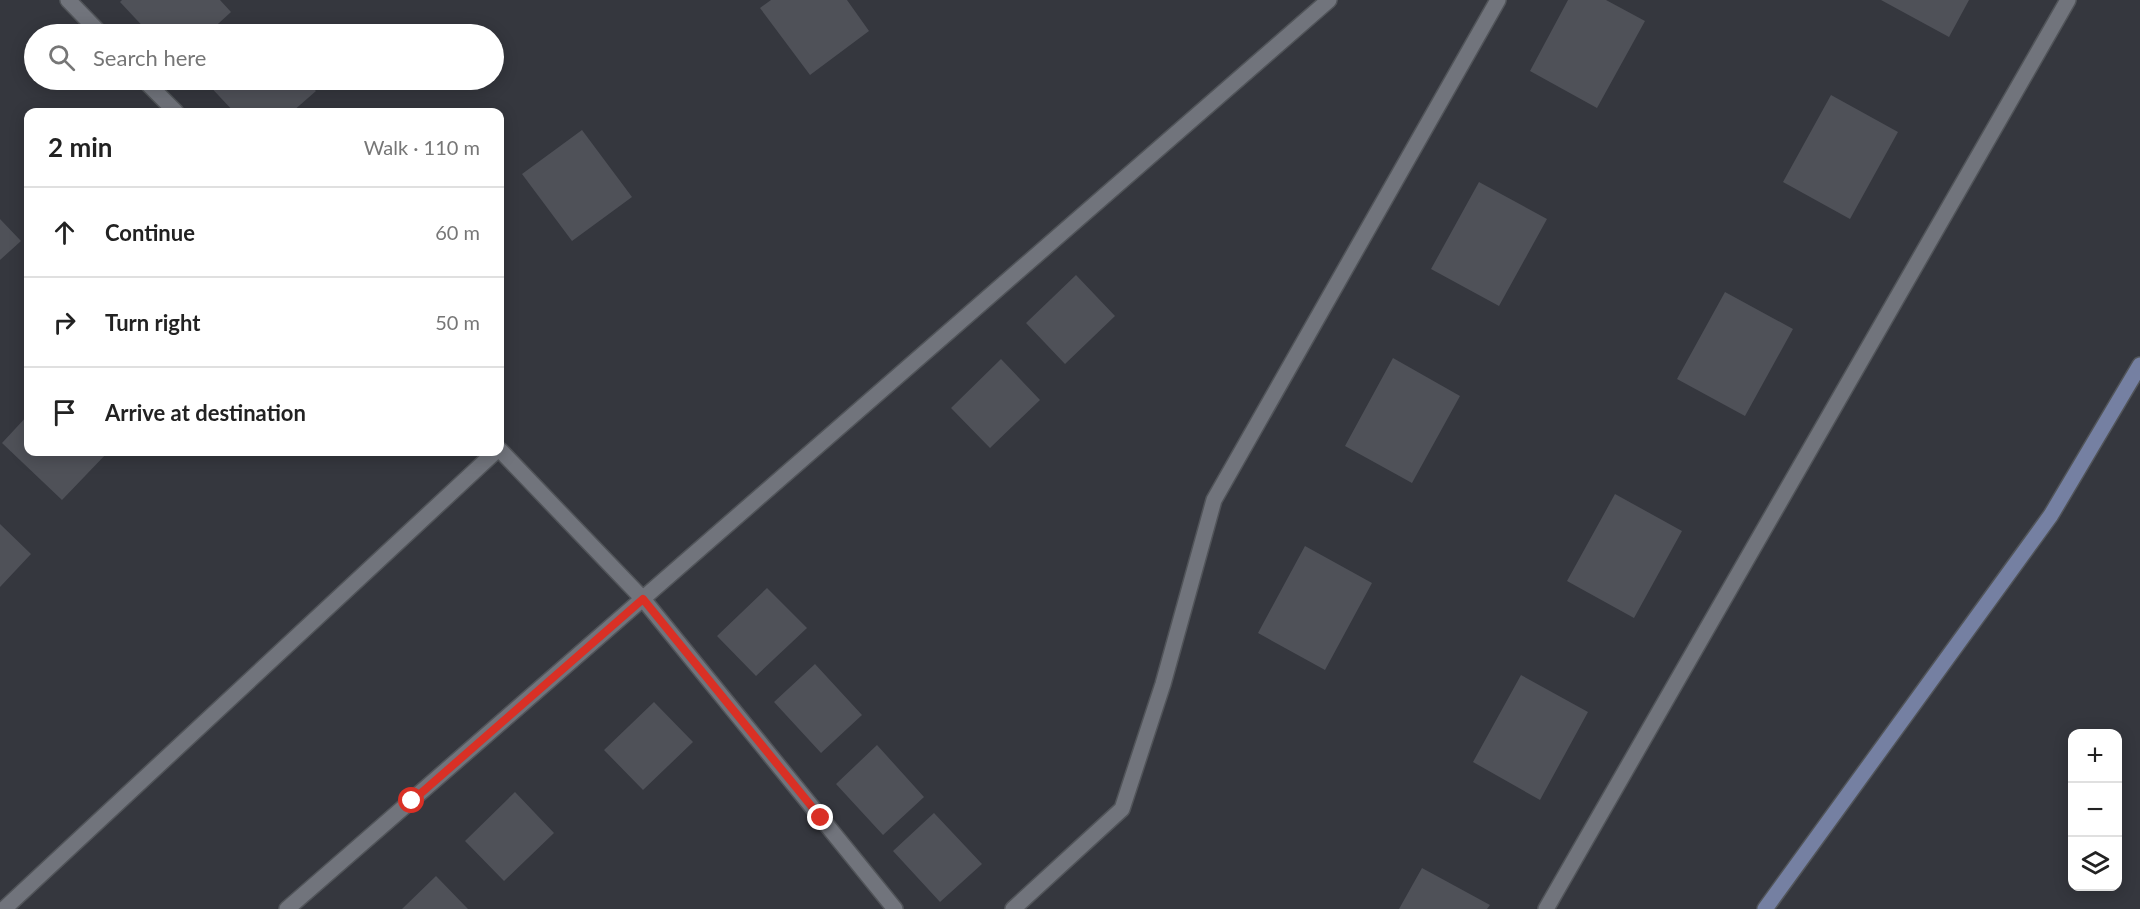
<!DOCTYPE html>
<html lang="en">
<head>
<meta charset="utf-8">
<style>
  :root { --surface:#fff; --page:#f6f6f6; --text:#222; --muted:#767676; --line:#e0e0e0 }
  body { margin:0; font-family:Lato,sans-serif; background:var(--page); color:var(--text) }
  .controls { position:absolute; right:18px; bottom:18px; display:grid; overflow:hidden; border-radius:12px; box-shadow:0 3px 15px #0003 }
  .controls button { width:54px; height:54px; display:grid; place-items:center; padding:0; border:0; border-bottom:2px solid var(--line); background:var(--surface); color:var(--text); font:30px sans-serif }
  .stop { position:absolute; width:18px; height:18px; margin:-14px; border:4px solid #d93025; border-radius:50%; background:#fff }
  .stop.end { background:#d93025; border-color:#fff; box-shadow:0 2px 6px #0008 }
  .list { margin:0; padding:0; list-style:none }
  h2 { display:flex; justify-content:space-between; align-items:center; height:78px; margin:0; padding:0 24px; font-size:26px }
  h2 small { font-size:20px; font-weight:400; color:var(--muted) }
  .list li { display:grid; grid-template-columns:39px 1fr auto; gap:18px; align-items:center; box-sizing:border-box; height:90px; padding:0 24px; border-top:2px solid var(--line) }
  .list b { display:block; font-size:22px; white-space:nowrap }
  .list em { font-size:20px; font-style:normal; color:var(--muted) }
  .icon { flex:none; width:33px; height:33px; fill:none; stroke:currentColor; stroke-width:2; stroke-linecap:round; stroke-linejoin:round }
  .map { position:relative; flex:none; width:2140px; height:909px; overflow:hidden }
  .search { position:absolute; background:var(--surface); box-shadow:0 3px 15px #0003; left:24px; top:24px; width:480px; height:66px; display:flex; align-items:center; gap:15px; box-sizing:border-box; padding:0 21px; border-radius:33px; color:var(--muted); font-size:22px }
  .panel { position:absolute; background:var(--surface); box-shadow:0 3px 15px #0003; left:24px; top:108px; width:480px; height:348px; border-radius:12px }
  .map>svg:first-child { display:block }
</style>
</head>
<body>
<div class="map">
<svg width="2140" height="909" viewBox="0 0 2140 909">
  <rect width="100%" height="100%" fill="#35373e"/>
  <path fill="#4f5158" d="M122,0H220L231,12L207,34H150L120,2Z
    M771,0H847L869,31L810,75L760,8Z
    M1568,0H1606L1645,21L1597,108L1530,71Z
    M1881,0H1969L1949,37Z
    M206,80H305L316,91L292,112H234L205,81Z
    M1831,95L1898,132L1850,219L1783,182Z
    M582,130L632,197L572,241L522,174Z
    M1479,182L1547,219L1499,306L1431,269Z
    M0,219L21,241L0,260Z
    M1076,275L1115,316L1065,364L1026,323Z
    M1725,292L1793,329L1745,416L1677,379Z
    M1393,358L1460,396L1412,483L1345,446Z
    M1001,359L1040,400L990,448L951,408Z
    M28,415V452H108L62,500L2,443Z
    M1615,494L1682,531L1634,618L1567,581Z
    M0,524L31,554L0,587Z
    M1305,546L1372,583L1325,670L1258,633Z
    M767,588L807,628L756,676L717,636Z
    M815,664L862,715L821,753L774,702Z
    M1521,675L1588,712L1540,800L1473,762Z
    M654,702L693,742L643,790L604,750Z
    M877,745L924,797L883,835L836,784Z
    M515,792L554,833L504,881L465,841Z
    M934,813L982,864L940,902L893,851Z
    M1422,868L1490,905L1487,909H1399Z
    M436,876L468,909H402Z"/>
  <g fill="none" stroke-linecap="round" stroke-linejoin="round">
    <g stroke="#515459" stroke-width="18">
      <path id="minor" d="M68,0L101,34
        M144,80L176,112
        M500,450L643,599L895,909
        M4,909L495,452
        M287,909L1329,0
        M1013,909L1122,809L1163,684L1214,500L1498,0
        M1546,909L2068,0"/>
    </g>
    <g stroke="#515459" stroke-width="18">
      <path id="secondary" d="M1765,909L2051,515L2140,365"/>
    </g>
    <use href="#minor" stroke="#71747c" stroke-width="15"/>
    <use href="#secondary" stroke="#7580a2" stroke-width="15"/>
  </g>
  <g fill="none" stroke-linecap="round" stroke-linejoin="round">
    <path stroke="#d93025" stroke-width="8" d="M412,801L643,599L821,818"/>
  </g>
</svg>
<div class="controls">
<button>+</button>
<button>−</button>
<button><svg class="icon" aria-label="layers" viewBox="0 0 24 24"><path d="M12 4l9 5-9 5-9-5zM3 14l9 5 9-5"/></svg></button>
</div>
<div class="stop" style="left:412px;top:801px"></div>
<div class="stop end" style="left:821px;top:818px"></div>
<div class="search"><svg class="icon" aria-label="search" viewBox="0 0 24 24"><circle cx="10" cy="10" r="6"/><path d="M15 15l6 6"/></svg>Search here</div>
<section class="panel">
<h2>2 min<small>Walk · 110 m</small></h2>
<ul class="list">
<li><svg class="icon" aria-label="ahead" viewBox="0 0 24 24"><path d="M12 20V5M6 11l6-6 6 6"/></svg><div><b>Continue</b></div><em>60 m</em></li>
<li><svg class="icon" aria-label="right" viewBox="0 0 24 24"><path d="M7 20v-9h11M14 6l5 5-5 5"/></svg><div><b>Turn right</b></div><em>50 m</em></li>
<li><svg class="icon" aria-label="arrive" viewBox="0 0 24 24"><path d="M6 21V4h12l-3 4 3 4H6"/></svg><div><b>Arrive at destination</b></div></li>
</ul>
</section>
</div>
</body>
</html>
